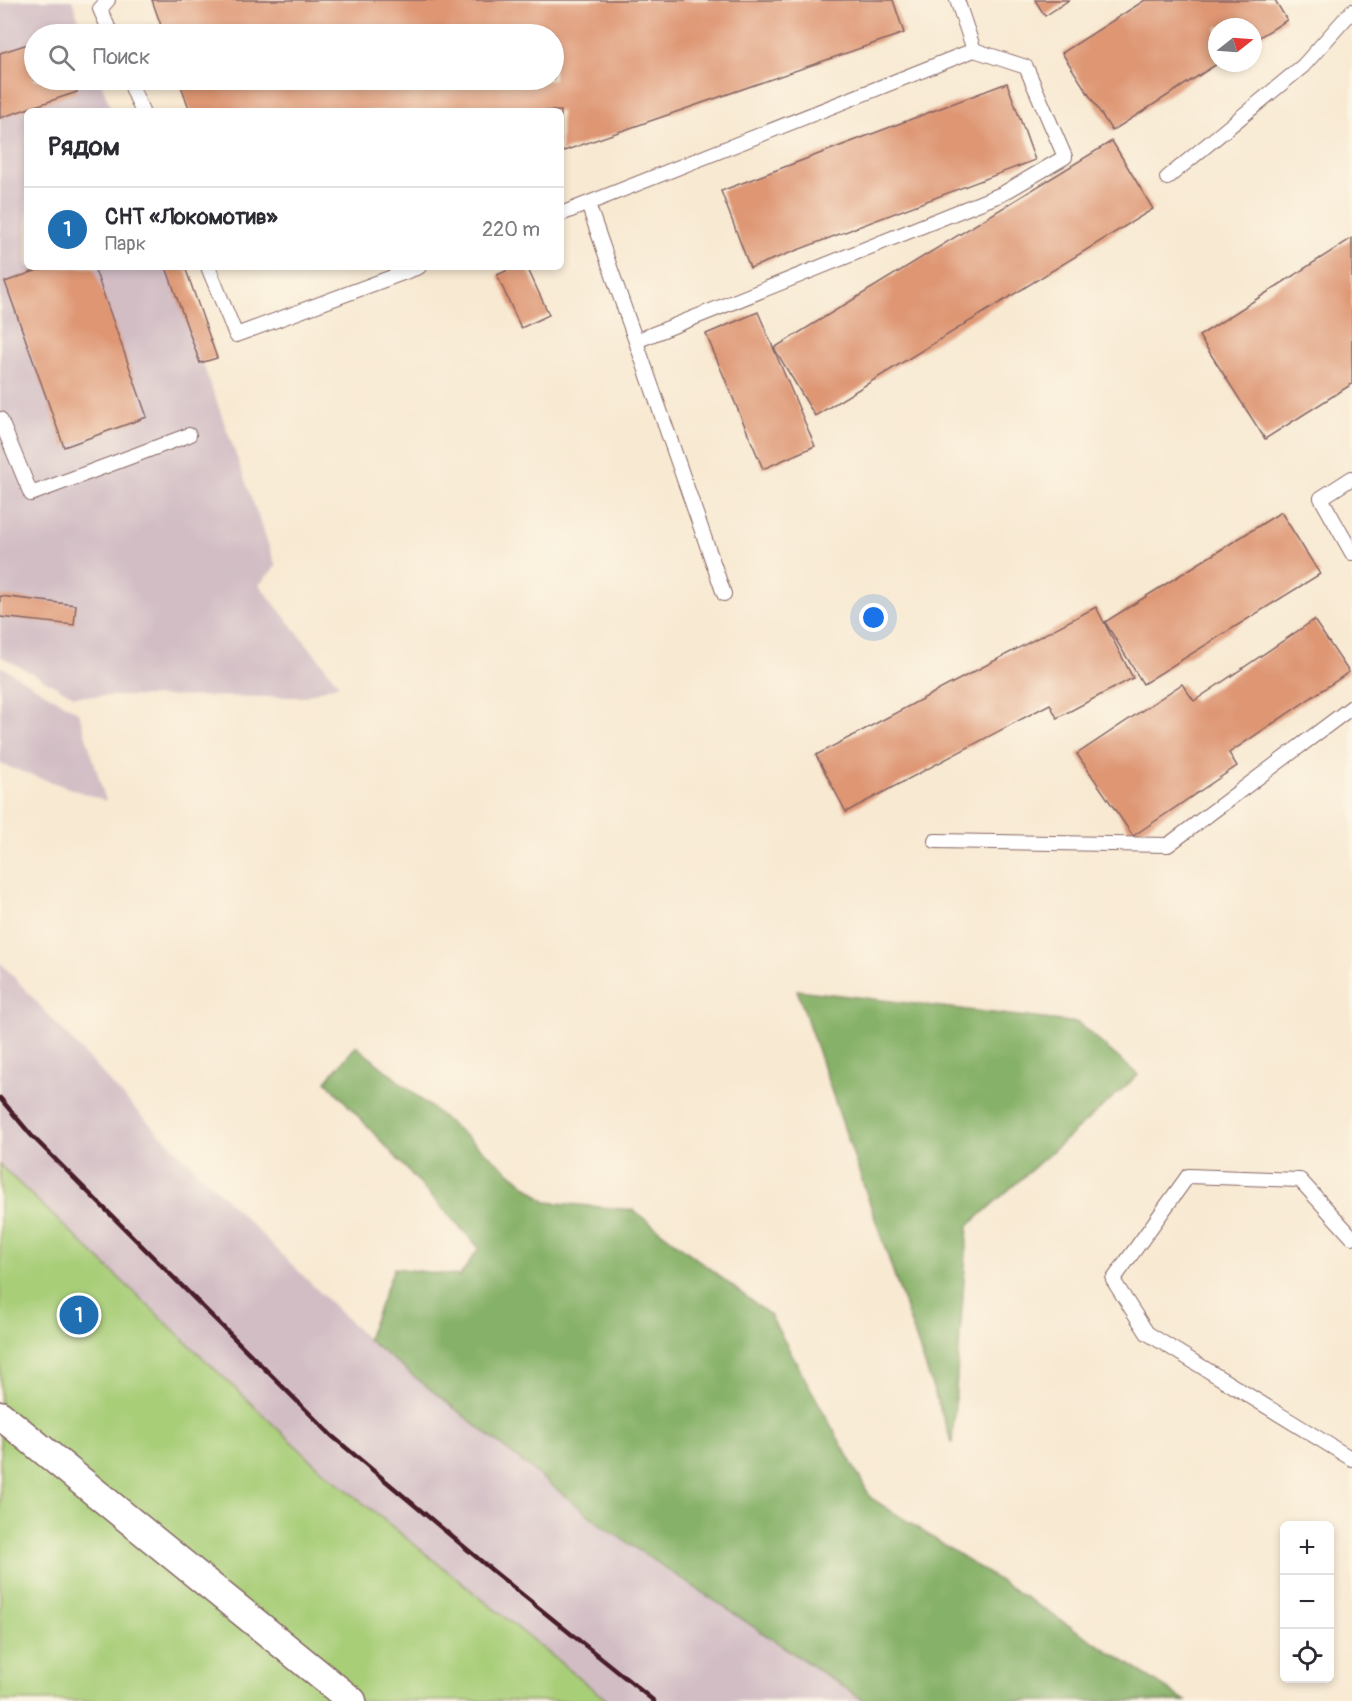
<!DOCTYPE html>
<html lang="ru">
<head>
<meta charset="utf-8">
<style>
  :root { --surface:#fff; --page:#f7f7f7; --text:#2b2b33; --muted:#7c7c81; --line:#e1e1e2; --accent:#1f6fb2 }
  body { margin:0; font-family:Pangolin,sans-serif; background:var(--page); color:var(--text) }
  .controls { position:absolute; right:18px; bottom:18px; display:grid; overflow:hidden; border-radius:9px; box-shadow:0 3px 9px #0003 }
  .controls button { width:54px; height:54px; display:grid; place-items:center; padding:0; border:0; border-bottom:2px solid var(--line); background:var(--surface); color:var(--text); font:30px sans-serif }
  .compass { position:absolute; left:1208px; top:18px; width:54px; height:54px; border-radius:50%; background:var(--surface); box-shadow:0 3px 9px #0003; rotate:73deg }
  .you { position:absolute; left:874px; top:618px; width:21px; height:21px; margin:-15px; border:4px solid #fff; border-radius:50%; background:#1a73e8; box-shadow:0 0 0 9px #1a73e833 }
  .badge { display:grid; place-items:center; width:39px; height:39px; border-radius:50%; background:var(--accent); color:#fff; font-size:20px; font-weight:700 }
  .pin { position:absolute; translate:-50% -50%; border:3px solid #fff; box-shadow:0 2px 6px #0006 }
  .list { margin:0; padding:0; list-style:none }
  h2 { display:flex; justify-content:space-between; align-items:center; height:78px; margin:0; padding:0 24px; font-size:26px }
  h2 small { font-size:20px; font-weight:400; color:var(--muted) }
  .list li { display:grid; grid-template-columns:39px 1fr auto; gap:18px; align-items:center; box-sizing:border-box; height:84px; padding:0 24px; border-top:2px solid var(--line) }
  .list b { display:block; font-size:22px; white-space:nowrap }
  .list p { margin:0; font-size:20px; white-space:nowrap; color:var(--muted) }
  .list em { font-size:20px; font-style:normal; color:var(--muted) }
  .icon { flex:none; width:33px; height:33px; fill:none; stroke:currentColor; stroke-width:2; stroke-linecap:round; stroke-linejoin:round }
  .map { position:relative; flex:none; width:1352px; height:1701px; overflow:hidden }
  .search { position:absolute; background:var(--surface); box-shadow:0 3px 9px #0003; left:24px; top:24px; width:540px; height:66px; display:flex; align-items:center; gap:15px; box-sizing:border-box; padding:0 21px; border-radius:33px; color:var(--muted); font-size:22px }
  .panel { position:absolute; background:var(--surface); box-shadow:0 3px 9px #0003; left:24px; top:108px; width:540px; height:162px; border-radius:9px }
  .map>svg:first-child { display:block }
</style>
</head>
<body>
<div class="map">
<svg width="1352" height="1701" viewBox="0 0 1352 1701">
  <rect width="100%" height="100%" fill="#fcf5e5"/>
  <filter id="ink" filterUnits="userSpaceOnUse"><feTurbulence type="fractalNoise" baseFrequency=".0167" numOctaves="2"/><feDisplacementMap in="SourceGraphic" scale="12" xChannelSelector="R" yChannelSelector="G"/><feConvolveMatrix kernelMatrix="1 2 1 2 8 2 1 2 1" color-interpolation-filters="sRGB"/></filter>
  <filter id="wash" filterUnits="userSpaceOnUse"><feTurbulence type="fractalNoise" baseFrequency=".008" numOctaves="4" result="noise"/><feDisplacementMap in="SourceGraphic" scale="24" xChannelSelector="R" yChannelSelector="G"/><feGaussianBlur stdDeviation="1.35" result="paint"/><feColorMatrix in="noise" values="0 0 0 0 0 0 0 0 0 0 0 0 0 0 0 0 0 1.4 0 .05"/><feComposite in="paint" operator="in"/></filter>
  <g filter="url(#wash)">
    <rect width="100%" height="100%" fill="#f8e9d2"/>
    <path fill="#d2bdc5" d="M19,0H72L84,34H34V80H100L112,111H27V267H168L276,566L259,585L339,684L302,697L74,696L0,656V4Z
      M0,666L79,713L106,801L0,764Z
      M0,962L135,1109L367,1339L604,1527L865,1701H608L316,1465L0,1165Z"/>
    <path fill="#a8ce78" stroke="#797652" stroke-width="1.5" d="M0,1165L316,1465L608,1701H0Z"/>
    <path fill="#86b168" stroke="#68684a" stroke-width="1.5" d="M797,990L1078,1023L1138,1075L968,1226L952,1444Z
      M356,1046L546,1202L633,1210L770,1315L871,1498L1186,1701H865L604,1527L367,1339L394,1268L460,1276L479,1248L326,1081Z"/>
    <g id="blocks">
      <path fill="#de9673" d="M152,0H893L904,33L561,152V111H190L179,80H554V34H164Z
        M1035,0H1069L1045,16Z
        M1145,0H1275L1287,20L1253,41V27H1217V64L1112,131L1062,53Z
        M34,42V80H72L77,92L0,118V53Z
        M1007,83L1035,160L750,268L721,191Z
        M1112,141L1153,209L815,416L774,348Z
        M1352,238V384L1265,439L1199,336Z
        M46,267H94L147,417L64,447L5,282Z
        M166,267H185L217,358L200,363Z
        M515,267H527L549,315L521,328L497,275Z
        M758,312L815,446L763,469L706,334Z
        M1281,512L1320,574L1143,684L1105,622Z
        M0,596L76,605L74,625L0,617Z
        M1096,607L1133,678L1057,718L1050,704L846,812L816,755Z
        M1314,620L1349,672L1229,753L1237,766L1133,836L1077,754L1182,684L1194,701Z"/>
    </g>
  </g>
  <g filter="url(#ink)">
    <use href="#blocks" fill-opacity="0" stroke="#876665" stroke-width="1.5"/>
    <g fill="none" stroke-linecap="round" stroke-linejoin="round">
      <g stroke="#876665" stroke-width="16">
        <path id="lane" d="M108,0L100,9L111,34
          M129,80L142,111
          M1167,178L1303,66L1352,11
          M588,204L724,594
          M561,214L974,50L957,0
          M208,267L236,335L419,267
          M636,341L1002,194L1065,157L1026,67L974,50
          M0,419L31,494L189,435
          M1352,478L1321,498L1352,553
          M935,841L1168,845L1352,707
          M1352,1237L1300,1180L1188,1176L1113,1280L1147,1333L1352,1459"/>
      </g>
      <g stroke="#876665" stroke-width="31">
        <path id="street" d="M0,1415L352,1701"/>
      </g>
      <use href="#lane" stroke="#fff" stroke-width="14"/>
      <use href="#street" stroke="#fff" stroke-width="28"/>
      <path stroke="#4a1f2b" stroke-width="4.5" d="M0,1098L31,1135L332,1436L493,1571L654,1701"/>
    </g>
  </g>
</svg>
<div class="controls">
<button>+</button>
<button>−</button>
<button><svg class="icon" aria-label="locate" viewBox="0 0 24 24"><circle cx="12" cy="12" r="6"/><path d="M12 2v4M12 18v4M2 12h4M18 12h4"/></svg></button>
</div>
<svg class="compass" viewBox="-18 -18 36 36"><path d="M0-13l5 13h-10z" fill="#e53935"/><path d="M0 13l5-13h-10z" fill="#7c7c81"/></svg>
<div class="you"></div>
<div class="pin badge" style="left:79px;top:1315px">1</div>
<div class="search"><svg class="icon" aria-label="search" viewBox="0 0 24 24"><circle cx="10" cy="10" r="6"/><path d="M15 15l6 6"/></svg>Поиск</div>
<section class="panel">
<h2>Рядом<small></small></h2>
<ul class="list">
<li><span class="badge">1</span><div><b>СНТ «Локомотив»</b><p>Парк</p></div><em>220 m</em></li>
</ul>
</section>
</div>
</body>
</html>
